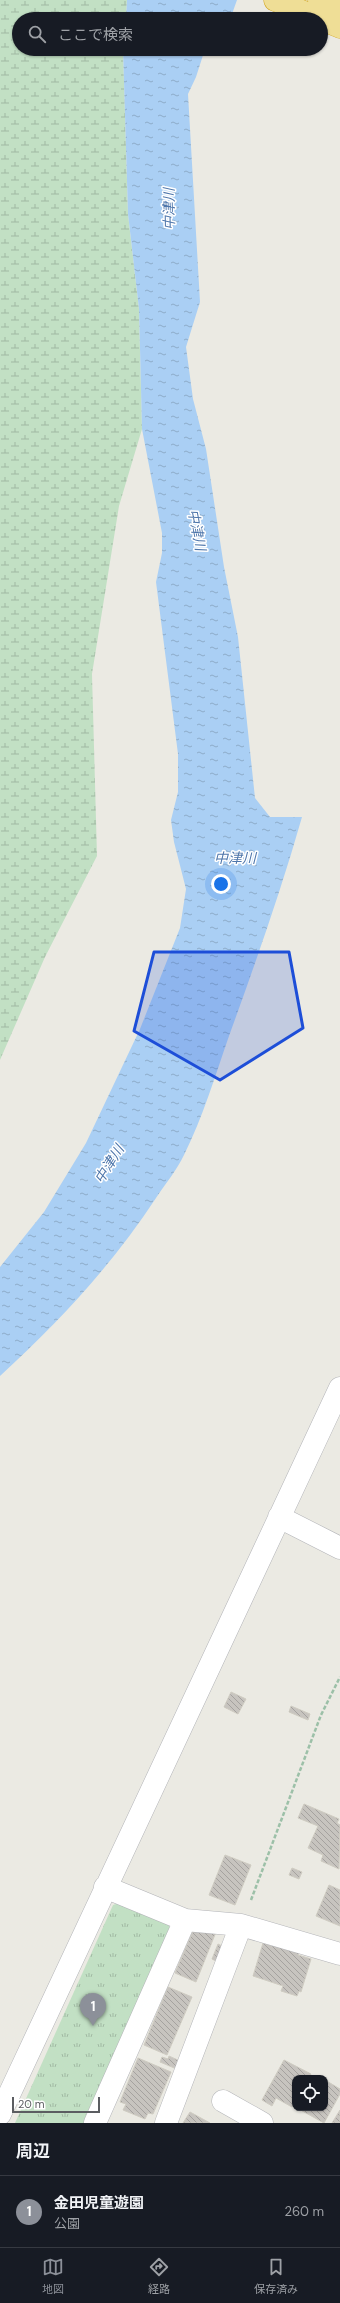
<!DOCTYPE html>
<html lang="ja">
<head>
<meta charset="utf-8">
<style>
  :root { --surface:#171b24; --page:#242831; --text:#f1f3f6; --muted:#9ea1a6; --line:#363941; --accent:#8c9099 }
  body { margin:0; font-family:"DM Sans","Noto Sans JP",sans-serif; background:var(--page); color:var(--text) }
  .controls { position:absolute; right:12px; bottom:12px; display:grid; overflow:hidden; border-radius:8px; box-shadow:0 1px 3px #0004 }
  .controls button { width:36px; height:36px; display:grid; place-items:center; padding:0; border:0; border-bottom:1px solid var(--line); background:var(--surface); color:var(--text); font:20px sans-serif }
  .scale { position:absolute; left:12px; bottom:10px; width:88px; box-sizing:border-box; padding-left:4px; border:2px solid #5b5d61; border-top:0; font-size:11px; line-height:14px; white-space:nowrap; color:#5b5d61; -webkit-text-stroke:3px #fff; paint-order:stroke }
  .you { position:absolute; left:221px; top:884px; width:14px; height:14px; margin:-10px; border:3px solid #fff; border-radius:50%; background:#1a73e8; box-shadow:0 0 0 6px #1a73e833 }
  .badge { display:grid; place-items:center; width:26px; height:26px; border-radius:50%; background:var(--accent); color:#fff; font-size:13px; font-weight:700 }
  .pin { position:absolute; translate:-50% -33px; filter:drop-shadow(0 1px 2px #0008) }
  .pin::after { content:''; position:absolute; top:21px; width:14px; height:12px; background:inherit; clip-path:polygon(0 0,100% 0,50% 100%) }
  .list { margin:0; padding:0; list-style:none }
  h2 { display:flex; justify-content:space-between; align-items:center; height:52px; margin:0; padding:0 16px; font-size:17px }
  h2 small { font-size:13px; font-weight:400; color:var(--muted) }
  .list li { display:grid; grid-template-columns:26px 1fr auto; gap:12px; align-items:center; box-sizing:border-box; height:72px; padding:0 16px; border-top:1px solid var(--line) }
  .list b { display:block; font-size:15px; white-space:nowrap }
  .list p { margin:0; font-size:13px; white-space:nowrap; color:var(--muted) }
  .list em { font-size:13px; font-style:normal; color:var(--muted) }
  .icon { flex:none; width:22px; height:22px; fill:none; stroke:currentColor; stroke-width:2; stroke-linecap:round; stroke-linejoin:round }
  .map { position:relative; flex:none; width:340px; height:2123px; overflow:hidden }
  .search { position:absolute; background:var(--surface); box-shadow:0 1px 3px #0004; left:12px; right:12px; top:12px; height:44px; display:flex; align-items:center; gap:10px; box-sizing:border-box; padding:0 14px; border-radius:22px; color:var(--muted); font-size:15px }
  .sheet { height:124px; background:var(--surface) }
  nav { display:flex; justify-content:space-around; align-items:center; box-sizing:border-box; height:56px; border-top:1px solid var(--line); background:var(--surface); font-size:11px; color:var(--muted) }
  nav a { display:grid; justify-items:center; gap:2px }
  nav .on { color:var(--accent) }
  .map>svg:first-child { display:block }
</style>
</head>
<body>
<div class="map">
<svg width="340" height="2123" viewBox="0 0 340 2123">
  <defs>
    <pattern id="wetland-marsh" width="20" height="14" patternUnits="userSpaceOnUse"><rect width="20" height="14" fill="#c2e0c4"/><path d="M1 5h8M5 5V1M11 12h8M15 12V8" fill="none" stroke="#a1b9a3"/></pattern>
    <pattern id="park-tufts" width="24" height="20" patternUnits="userSpaceOnUse"><rect width="24" height="20" fill="#c2e0c4"/><path d="M3 7l-1-3M5 7V3M7 7l1-3M15 17l-1-3M17 17v-4M19 17l1-3" fill="none" stroke="#a1b9a3"/></pattern>
    <pattern id="water-ripples" width="26" height="14" patternUnits="userSpaceOnUse"><rect width="26" height="14" fill="#aacff4"/><path d="M2 4q2-2 4 0t4 0M15 11q2-2 4 0t4 0" fill="none" stroke="#8dabc9"/></pattern>
    <pattern id="building-back-hatch" width="6" height="6" patternUnits="userSpaceOnUse"><rect width="6" height="6" fill="#c7c4bf"/><path d="M-1 5l2 2M0 0l6 6M5-1l2 2" fill="none" stroke="#a5a29f"/></pattern>
  </defs>
  <rect width="100%" height="100%" fill="#ebeae3"/>
  <path fill="url(#wetland-marsh)" d="M0,0H127L126,19H19V49H123L128,214L139,309L142,429L119,506L92,674L97,856L45,957L0,1060Z"/>
  <path fill="url(#park-tufts)" d="M125,1901L166,1918L170,1929L85,2123H15L113,1905Z"/>
  <path fill="url(#water-ripples)" d="M127,0H237L232,14L227,19H126Z
    M123,49H205L196,77L188,94L200,302L186,347L193,399L206,449L224,567L238,637L255,798L270,817H302C281,891 255,964 229,1036C215,1076 203,1117 184,1155C177,1170 165,1184 156,1198C112,1265 59,1322 0,1376V1267L44,1212L86,1143L140,1029L180,928L186,889L174,842L171,820L178,792V754L156,582L162,553V533L142,429L139,309L128,214Z"/>
  <path fill="url(#building-back-hatch)" stroke="#cfccc2" d="M231,1692L246,1699L238,1714L224,1707Z
    M291,1706L310,1714L308,1720L289,1712Z
    M304,1804L339,1819L337,1823L340,1825L339,1869L321,1861L323,1855L308,1848L318,1826L298,1818Z
    M225,1855L251,1865L235,1905L209,1895Z
    M292,1868L302,1872L299,1879L289,1875Z
    M329,1885L340,1890V1926L316,1916Z
    M196,1924L216,1932L196,1982L175,1973Z
    M263,1943L273,1946L275,1943L300,1950L298,1955L311,1959L301,1992L299,1991L297,1996L281,1991L283,1986L253,1976Z
    M218,1944L222,1946L216,1961L212,1959Z
    M168,1987L192,1997L167,2055L144,2045Z
    M169,2056L182,2062L179,2070L160,2062L162,2057L168,2059Z
    M138,2058L171,2072L153,2114L148,2113L145,2119L123,2110L126,2104L120,2102Z
    M284,2060L311,2074L309,2078H295V2102L292,2107L276,2098L272,2106L262,2100Z
    M325,2080L340,2089V2094L324,2123L297,2108H325Z
    M340,2110V2123H332Z
    M190,2112L210,2123H183Z"/>
  <g fill="none" stroke-linecap="round" stroke-linejoin="round">
    <g stroke="#b3b4b8" stroke-width="23">
      <path id="street" d="M279,1517L340,1548
        M185,1920L241,1925
        M223,2101L262,2123
        M0,2114L340,1388
        M95,2123L185,1920L105,1887
        M166,2123L241,1925L340,1954"/>
    </g>
    <g stroke="#d2a41c" stroke-width="23">
      <path id="highway" d="M275,0L340,27
        M319,0L340,7"/>
    </g>
    <path stroke="#9cc0a8" stroke-width="2.5" stroke-dasharray="4 2" stroke-linecap="butt" d="M251,1900L321,1715L340,1677"/>
    <use href="#street" stroke="#fff" stroke-width="22"/>
    <use href="#highway" stroke="#efde96" stroke-width="22"/>
  </g>
  <path fill="#1d4ed8" fill-opacity="0.2" stroke="#1d4ed8" stroke-width="3" stroke-linejoin="round" d="M154,952H289L303,1028L220,1080L134,1031Z"/>
  <g text-anchor="middle" stroke-width="3" stroke-linejoin="round" paint-order="stroke">
    <g font-size="14" font-style="italic" fill="#4e76ab" stroke="#fff">
      <text transform="translate(169 209) rotate(-91)" y="5">中津川</text>
      <text transform="translate(197 530) rotate(79)" y="5">中津川</text>
      <text x="235" y="863">中津川</text>
      <text transform="translate(109 1164) rotate(-58)" y="5">中津川</text>
    </g>
  </g>
</svg>
<div class="controls">
<button><svg class="icon" aria-label="locate" viewBox="0 0 24 24"><circle cx="12" cy="12" r="6"/><path d="M12 2v4M12 18v4M2 12h4M18 12h4"/></svg></button>
</div>
<div class="scale">20 m</div>
<div class="you"></div>
<div class="pin badge" style="left:93px;top:2026px">1</div>
<div class="search"><svg class="icon" aria-label="search" viewBox="0 0 24 24"><circle cx="10" cy="10" r="6"/><path d="M15 15l6 6"/></svg>ここで検索</div>
</div>
<section class="sheet">
<h2>周辺<small></small></h2>
<ul class="list">
<li><span class="badge">1</span><div><b>金田児童遊園</b><p>公園</p></div><em>260 m</em></li>
</ul>
</section>
<nav>
<a class="on"><svg class="icon" aria-label="map" viewBox="0 0 24 24"><path d="M3 6l6-2 6 2 6-2v14l-6 2-6-2-6 2zM9 4v14M15 6v14"/></svg>地図</a>
<a><svg class="icon" aria-label="directions" viewBox="0 0 24 24"><path d="M12 3l9 9-9 9-9-9zM9 14v-3h6M13 9l2 2-2 2"/></svg>経路</a>
<a><svg class="icon" aria-label="saved" viewBox="0 0 24 24"><path d="M7 4h10v16l-5-4-5 4z"/></svg>保存済み</a>
</nav>
</body>
</html>
